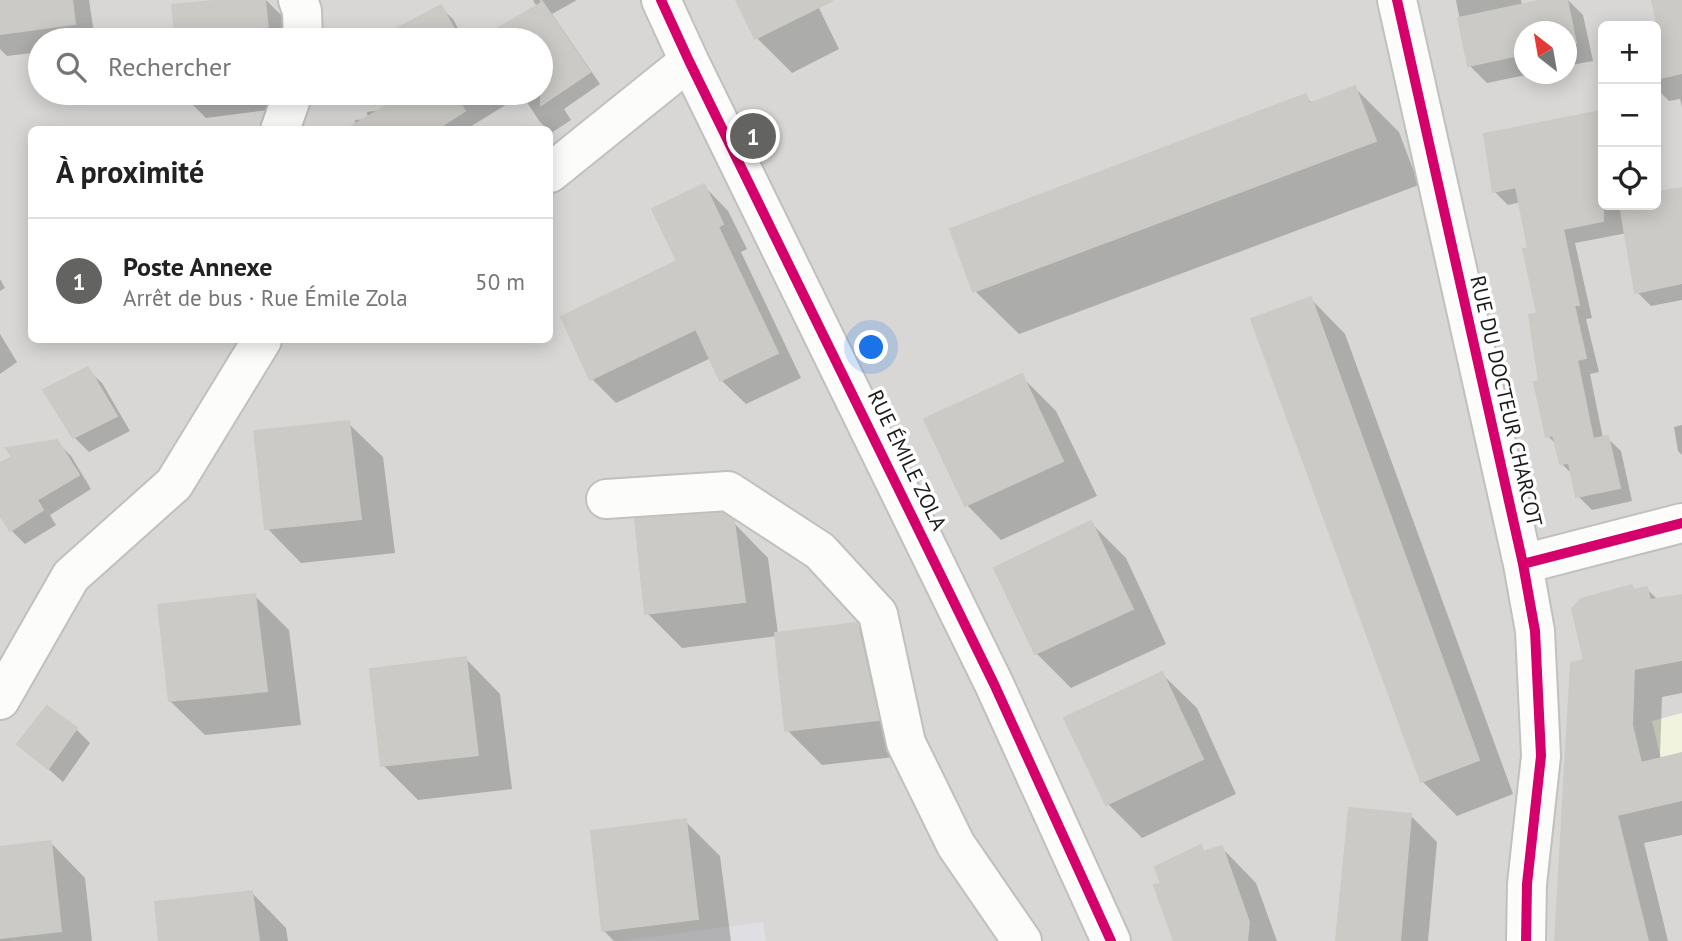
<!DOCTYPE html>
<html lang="fr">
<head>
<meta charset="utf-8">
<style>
  :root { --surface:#fff; --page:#f2f2f2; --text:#222; --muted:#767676; --line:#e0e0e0; --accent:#636361 }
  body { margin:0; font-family:"PT Sans",sans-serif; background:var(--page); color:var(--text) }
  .controls { position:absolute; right:21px; top:21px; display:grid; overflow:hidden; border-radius:10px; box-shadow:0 4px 18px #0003 }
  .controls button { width:63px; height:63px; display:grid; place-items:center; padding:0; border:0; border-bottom:2px solid var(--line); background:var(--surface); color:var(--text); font:35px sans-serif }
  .compass { position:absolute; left:1514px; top:21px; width:63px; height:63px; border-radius:50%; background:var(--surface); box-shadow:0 4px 18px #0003; rotate:329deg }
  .you { position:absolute; left:872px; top:348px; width:24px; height:24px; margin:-18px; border:5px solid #fff; border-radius:50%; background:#1a73e8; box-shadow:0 0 0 10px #1a73e833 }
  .badge { display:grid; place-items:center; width:46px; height:46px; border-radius:50%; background:var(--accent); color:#fff; font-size:23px; font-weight:700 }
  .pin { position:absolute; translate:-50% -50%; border:4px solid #fff; box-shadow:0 2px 7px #0006 }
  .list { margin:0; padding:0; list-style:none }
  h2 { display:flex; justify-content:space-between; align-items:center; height:91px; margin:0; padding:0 28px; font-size:30px }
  h2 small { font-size:23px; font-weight:400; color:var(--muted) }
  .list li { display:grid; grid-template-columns:46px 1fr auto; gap:21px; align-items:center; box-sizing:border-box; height:126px; padding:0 28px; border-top:2px solid var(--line) }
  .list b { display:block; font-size:26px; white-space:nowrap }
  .list p { margin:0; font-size:23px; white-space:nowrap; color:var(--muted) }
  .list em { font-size:23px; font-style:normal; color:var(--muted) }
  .icon { flex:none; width:38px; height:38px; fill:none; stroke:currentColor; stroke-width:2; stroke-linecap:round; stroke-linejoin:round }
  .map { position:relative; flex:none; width:1682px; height:941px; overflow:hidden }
  .search { position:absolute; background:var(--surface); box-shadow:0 4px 18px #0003; left:28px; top:28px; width:525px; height:77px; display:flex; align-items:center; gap:18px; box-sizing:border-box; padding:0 24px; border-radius:38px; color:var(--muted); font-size:26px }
  .panel { position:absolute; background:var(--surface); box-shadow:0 4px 18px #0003; left:28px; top:126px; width:525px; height:217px; border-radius:10px }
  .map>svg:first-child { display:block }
</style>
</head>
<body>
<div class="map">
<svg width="1682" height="941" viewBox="0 0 1682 941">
  <rect width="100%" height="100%" fill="#e9e8e3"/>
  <path fill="#d8d7d5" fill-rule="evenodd" d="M0,0H1682V941H0ZM1603,26H1656V205H1603ZM1524,32H1566V74H1524ZM40,40H541V93H40ZM32,130H550V340H32Z"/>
  <path fill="#f1f3de" d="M1682,713V800L1671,803L1652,721Z"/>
  <path fill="#dfdee2" d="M763,922L766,941H619Z"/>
  <path fill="#0003" d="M0,0H89L95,40H40V52L7,56L0,49Z
    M241,0H266L285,19L287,40H178L173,7Z
    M533,0H577L552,14L600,84L564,109L571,120L551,133L540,122L522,95L465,130H356L355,120L368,119L367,112L414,105L407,93H541V40H482L537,7Z
    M738,0H815L839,49L792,73L757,38Z
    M1456,0H1521L1522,6L1552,0H1568L1583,15L1593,61L1566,66V32H1524V74H1531L1487,83L1469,65Z
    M1654,0H1682V108L1680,99L1669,101L1656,88V31L1660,30Z
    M441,8L453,19L464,40H380Z
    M1355,88L1399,132L1419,185L1019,334L975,291L1305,96L1313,104Z
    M184,93H291L292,107L206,118L185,97Z
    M1600,113L1603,116V205H1656V194L1682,189V300L1651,306L1637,292L1627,233L1575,243L1592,318L1586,319L1599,372L1590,374L1603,438H1607L1621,451L1632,501L1592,510L1578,496L1573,475L1562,464L1558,446L1548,436L1541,382L1540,314L1521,202L1508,205L1494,191Z
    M704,186L728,211L747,249L741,252L801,378L746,404L721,380L711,358L616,403L592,379L679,262Z
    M0,279L5,288L0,291Z
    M1311,299L1345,334L1513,794L1457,816L1422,781Z
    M0,334L17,362L0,374Z
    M87,369L102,383L130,431L89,452L74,437Z
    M1021,376L1056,411L1097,496L1001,540L967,505Z
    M348,423L383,457L395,553L301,563L267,528Z
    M1682,425V455L1678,451L1674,427Z
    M57,442L71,456L91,489L50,515L56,525L25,544L11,530L0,512V465Z
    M733,522L768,558L778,634L856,625L891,660L912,755L822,765L787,730L777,636L682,648L647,613Z
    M1091,523L1126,558L1166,644L1071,688L1036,653Z
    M1632,587L1636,591L1646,588L1659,601L1682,597V693L1662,697L1660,755L1661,760L1682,754V835L1644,843L1668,941H1557L1586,661Z
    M255,596L289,630L301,725L205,735L170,701Z
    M466,659L500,694L512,789L418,800L383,765Z
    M1162,674L1197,708L1236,794L1142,838L1107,803Z
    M48,708L76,729L90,743L63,782L20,744Z
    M1410,815L1437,842L1428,941H1338Z
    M685,821L720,856L731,941H614L604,931Z
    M51,843L85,878L92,941H0V848Z
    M1201,847L1206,853L1222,848L1256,883L1277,941H1176L1163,885Z
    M252,893L286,928L288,941H161Z"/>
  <path fill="#cccac6" stroke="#cccac5" stroke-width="2" d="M0,0H72L75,24L0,34Z
    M224,0H265L269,40H176L172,5Z
    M541,0L590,72L541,105V40H478L541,3Z
    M736,0H833L755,39Z
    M1544,0H1567L1576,43L1566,45V32H1524V54L1468,66L1458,18Z
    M1652,0H1682V73L1656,79V19Z
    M441,5L460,40H376Z
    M1355,86L1376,141L973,292L950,229L1306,94L1309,104Z
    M408,93H454L465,111L435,130H345Z
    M1601,111L1603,130V221L1563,229L1579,305H1574L1586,358L1577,360L1593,439L1608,436L1620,488L1576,497L1569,463L1560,464L1553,435L1546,437L1534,382L1539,381L1529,315L1537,313L1523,249L1528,248L1516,187L1493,192L1484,134Z
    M704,184L723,224L718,227L778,353L720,381L696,329L590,380L561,317L677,261L652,209Z
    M1682,188V283L1635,293L1620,205H1656V192Z
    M1311,297L1479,760L1421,782L1251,319Z
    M88,367L117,416L73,438L43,390Z
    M1022,374L1063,461L965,506L924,419Z
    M349,421L361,519L265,529L254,431Z
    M57,440L79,475L37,500L43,510L10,531L0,515V463L12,457L6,448Z
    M722,513L734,521L745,602L645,614L635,519Z
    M1091,521L1133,609L1035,654L994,568Z
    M1632,585L1633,590L1647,587L1650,600L1682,595V660L1634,669L1632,725L1641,763L1682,753V800L1617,815L1648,941H1555L1571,663L1584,660L1572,609L1581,599Z
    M255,594L267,691L169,701L158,605Z
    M857,623L879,720L785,731L775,633Z
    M466,657L478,755L381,766L370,669Z
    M1162,672L1203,759L1106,805L1064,718Z
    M47,706L77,728L48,769L17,744Z
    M1349,808L1411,814L1400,941H1336Z
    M686,819L698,919L602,931L591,831Z
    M51,841L61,931L0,938V847Z
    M1201,845L1203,852L1222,846L1249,922L1247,941H1174L1154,885L1161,884L1155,867Z
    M252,891L259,941H159L155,902Z"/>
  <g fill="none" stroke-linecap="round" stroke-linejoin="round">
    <g stroke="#c0c0be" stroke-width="42">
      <path id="minor" d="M298,0L302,11L303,40
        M661,0L689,61L994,684L1111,941
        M1397,0L1523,564L1535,631L1541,756L1527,884L1526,941
        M280,130L293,93
        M550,173L689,61
        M606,499L728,491L820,551L878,614L906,743L956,845L1022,941
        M1523,564L1682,523
        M0,700L71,576L174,484L262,340"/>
    </g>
    <use href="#minor" stroke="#fcfcfb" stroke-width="38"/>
    <g stroke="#fff" stroke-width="15">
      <path id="cycleway" d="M661,0L689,61L994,684L1111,941
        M1397,0L1523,564L1535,631L1541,756L1527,884L1526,941
        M1523,564L1682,523"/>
    </g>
    <use href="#cycleway" stroke="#d6006c" stroke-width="10"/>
  </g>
  <g text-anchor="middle" stroke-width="7" stroke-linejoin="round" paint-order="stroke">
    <g font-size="21" fill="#1b1b1b" stroke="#fff">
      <text transform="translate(1506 401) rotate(77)" y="7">RUE DU DOCTEUR CHARCOT</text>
      <text transform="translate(907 460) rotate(64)" y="7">RUE ÉMILE ZOLA</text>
    </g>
  </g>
</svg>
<div class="controls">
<button>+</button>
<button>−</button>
<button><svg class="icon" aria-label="locate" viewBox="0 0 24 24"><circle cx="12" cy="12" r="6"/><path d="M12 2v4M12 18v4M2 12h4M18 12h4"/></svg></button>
</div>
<svg class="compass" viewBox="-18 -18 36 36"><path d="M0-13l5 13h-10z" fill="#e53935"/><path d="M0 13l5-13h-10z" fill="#767676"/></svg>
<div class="you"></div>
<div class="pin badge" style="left:753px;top:136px">1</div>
<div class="search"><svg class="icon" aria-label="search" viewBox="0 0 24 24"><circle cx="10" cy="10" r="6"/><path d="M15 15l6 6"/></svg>Rechercher</div>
<section class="panel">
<h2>À proximité<small></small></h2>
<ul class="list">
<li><span class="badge">1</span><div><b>Poste Annexe</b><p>Arrêt de bus · Rue Émile Zola</p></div><em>50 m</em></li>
</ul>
</section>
</div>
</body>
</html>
